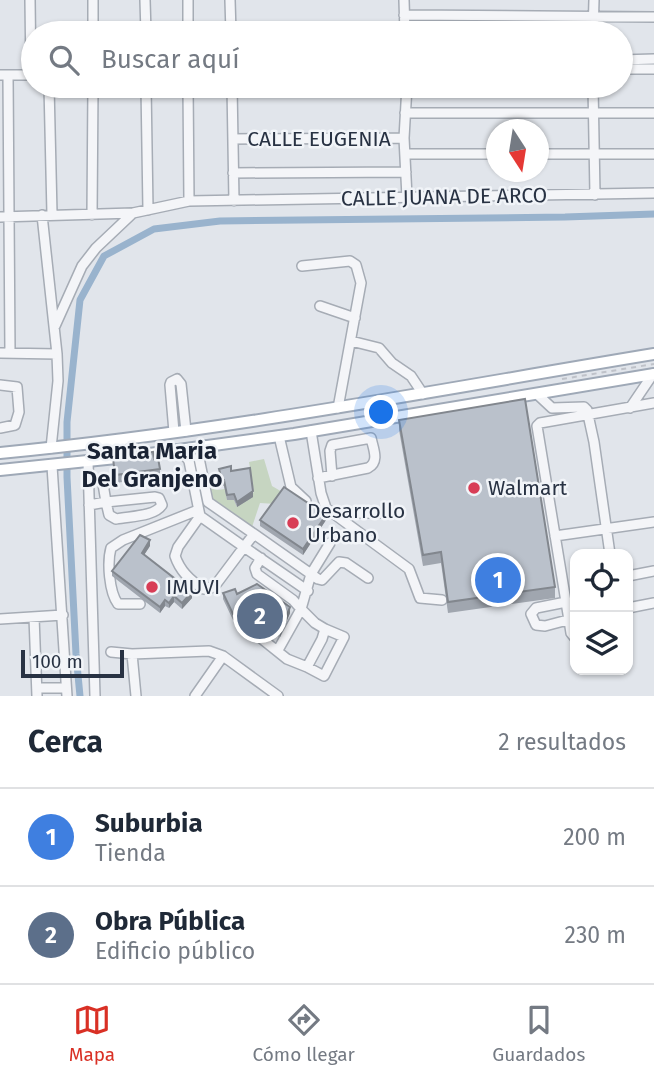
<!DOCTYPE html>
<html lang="es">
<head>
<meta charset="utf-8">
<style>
  :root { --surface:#fff; --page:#f2f2f3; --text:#1f2937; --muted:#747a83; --line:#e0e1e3; --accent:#d93025 }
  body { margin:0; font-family:"Fira Sans",sans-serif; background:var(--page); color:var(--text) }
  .controls { position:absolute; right:21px; bottom:21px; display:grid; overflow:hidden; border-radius:14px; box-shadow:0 2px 5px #0004 }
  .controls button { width:63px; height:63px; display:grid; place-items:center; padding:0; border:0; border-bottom:2px solid var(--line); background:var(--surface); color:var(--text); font:35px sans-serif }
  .compass { position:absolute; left:486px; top:119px; width:63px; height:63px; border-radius:50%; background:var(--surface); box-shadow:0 2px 5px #0004; rotate:168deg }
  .scale { position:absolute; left:21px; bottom:18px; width:103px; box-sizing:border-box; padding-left:7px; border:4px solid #283243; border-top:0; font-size:19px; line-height:24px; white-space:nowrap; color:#283243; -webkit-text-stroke:5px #f1f4f8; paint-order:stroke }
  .you { position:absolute; left:382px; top:413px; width:24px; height:24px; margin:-18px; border:5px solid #fff; border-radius:50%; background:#1a73e8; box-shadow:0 0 0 10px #1a73e833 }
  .badge { display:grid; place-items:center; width:46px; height:46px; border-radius:50%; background:var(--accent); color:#fff; font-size:23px; font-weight:700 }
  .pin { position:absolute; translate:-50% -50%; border:4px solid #fff; box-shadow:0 2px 7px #0006 }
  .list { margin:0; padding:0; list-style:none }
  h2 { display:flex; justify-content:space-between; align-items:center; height:91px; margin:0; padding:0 28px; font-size:30px }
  h2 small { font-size:23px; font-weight:400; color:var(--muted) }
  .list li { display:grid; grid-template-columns:46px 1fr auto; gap:21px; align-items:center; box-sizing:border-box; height:98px; padding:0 28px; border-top:2px solid var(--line) }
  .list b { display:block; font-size:26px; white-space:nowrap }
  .list p { margin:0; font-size:23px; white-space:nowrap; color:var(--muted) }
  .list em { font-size:23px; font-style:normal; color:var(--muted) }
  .icon { flex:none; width:38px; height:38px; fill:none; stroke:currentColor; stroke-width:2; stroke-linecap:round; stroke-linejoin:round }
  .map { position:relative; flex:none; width:654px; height:696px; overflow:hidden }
  .search { position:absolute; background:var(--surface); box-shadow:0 2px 5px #0004; left:21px; right:21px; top:21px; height:77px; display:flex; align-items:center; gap:18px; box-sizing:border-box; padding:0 24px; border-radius:38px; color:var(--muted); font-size:26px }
  .sheet { height:287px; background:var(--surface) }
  nav { display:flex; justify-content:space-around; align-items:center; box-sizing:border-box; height:98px; border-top:2px solid var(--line); background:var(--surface); font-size:19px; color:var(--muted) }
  nav a { display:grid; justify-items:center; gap:4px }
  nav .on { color:var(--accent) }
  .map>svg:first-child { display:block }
</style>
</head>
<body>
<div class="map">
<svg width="654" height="696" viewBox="0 0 654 696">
  <rect width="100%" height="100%" fill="#e1e5eb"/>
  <path fill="#c6d5c1" d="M264,459L272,486L284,493L276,504L260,503L251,530L211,505L208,488L213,487L217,490L225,489L227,500H234L237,507L254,492L249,462Z"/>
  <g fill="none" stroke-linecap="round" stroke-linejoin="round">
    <path stroke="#99b3cd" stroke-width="7" d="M80,696L76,654L67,477V422L80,300L104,256L154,229L220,221L565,217L654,214"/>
    <g stroke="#a6acb5" stroke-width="12">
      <path id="minor" d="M30,0L31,75
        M93,0V33
        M145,0L146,33
        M188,0V33
        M230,0L231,33
        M404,0L405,33
        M404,15L654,17
        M593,33L594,0
        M621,60L654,59
        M621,69H654
        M0,75H33
        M8,76L10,353
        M49,86L52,214
        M146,86L148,210
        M188,86L189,201
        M232,86L234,201
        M407,86L404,138L407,197
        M593,86L595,195
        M405,113H654
        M233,139L404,138
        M405,154H496
        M538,154H654
        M233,173L406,172
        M42,215L57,354L58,381L51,448
        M92,215L93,86
        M0,217L133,213L189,201L654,193
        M302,266L350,261L356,265L361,283L338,408
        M320,306L355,318
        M55,326L82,266L96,248L133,213
        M351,341L379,348L392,363L411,376L423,394
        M0,353L57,354
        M0,385L17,387L19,412L15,425L0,428
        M537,394L552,408L584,407L587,410L594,442L610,554
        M630,408L653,374
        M311,431L321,493L326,508L409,569L420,598L442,600
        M174,432L170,385L171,382L177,379L181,384L186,431
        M279,436L291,487L306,501
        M180,449L189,461L200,516L244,547L254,534L208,502L199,458L203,445
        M88,462L95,696
        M52,466L67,696
        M318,478L368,468C380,462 373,448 371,438L332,445L330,451L332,476
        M89,505L106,502L109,515L116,519C130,516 154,517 162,505L159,498L155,497L106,502L103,484
        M333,513H400
        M200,516L178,547L175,556C180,571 190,581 204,589L214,587L244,547L308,591
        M254,534L318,579L322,580L339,562L346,563L368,578
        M555,536L654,522
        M261,558L255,568L257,574L293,600L301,609L278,650
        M628,576L654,571
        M566,602L536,608L531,614L536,625L545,626L575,618
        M140,604H118C109,592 107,562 111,548L123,540L198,510
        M628,608L654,603
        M34,617L37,696
        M0,619L63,615
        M257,635L287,659L307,667L322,639L325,629L315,623L301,609L311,574L330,543
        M575,638L571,633L569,620L537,426L540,423L654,403
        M111,652L132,654L209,651L223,656L278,696
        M132,654L136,696
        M307,667L324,676L344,637L325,629
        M37,688H66
        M195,696L223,656"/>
    </g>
    <g stroke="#9fa9b7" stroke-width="14">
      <path id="major" d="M0,453C220,432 436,390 654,354
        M142,455L294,434L654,374
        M0,470L126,457"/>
    </g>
    <path stroke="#bfc2c9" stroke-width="2" stroke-dasharray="5 5" stroke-linecap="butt" d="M562,379L654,364"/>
    <use href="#minor" stroke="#f4f5f8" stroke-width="9"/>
    <use href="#major" stroke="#fff" stroke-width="10"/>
  </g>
  <path fill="#a0a6af" d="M399,420L555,587V598L448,613L441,563L423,566L399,430Z
    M113,458L154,459L160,469V477L115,483Z
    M219,469L231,471L253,497L237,507L234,500H227L224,486L222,485Z
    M260,520H326L303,555L260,526Z
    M150,546L144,555L192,598L182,609L174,602L169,608L165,606L160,613L112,576V571Z
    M223,593L237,594L290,613L280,637L233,620L223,599Z"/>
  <path fill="#82878e" d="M253,491V497L237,507V502Z
    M326,515V520L303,555V549Z
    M150,540V546L142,558V553Z
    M192,592V598L182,609V603Z
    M174,596V602L169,608V603Z
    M165,600V606L160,613V607Z
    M290,607V613L280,637V632Z"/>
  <path fill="#bac1cb" stroke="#82878e" stroke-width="2" d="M525,399L555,587L448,602L441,552L423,555L399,420Z
    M153,452L154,459L158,458L160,469L115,475L113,458Z
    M231,466V471L250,468L253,491L237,502L234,494L227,495L224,480H222L219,469Z
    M284,487L326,515L303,549L260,520Z
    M140,535L150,540L142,553L192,592L182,603L174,596L169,603L165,600L160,607L112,571Z
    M257,584L290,607L280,632L233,614L223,593L235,589L237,594Z"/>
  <g fill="#d83d56" stroke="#f1f4f8" stroke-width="2.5">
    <circle cx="474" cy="488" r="7"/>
    <circle cx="293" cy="523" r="7"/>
    <circle cx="152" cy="587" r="7"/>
  </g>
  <g text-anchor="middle" stroke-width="5" stroke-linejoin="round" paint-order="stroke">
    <g font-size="21" fill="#283243" stroke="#f1f4f8">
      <text x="319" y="146">CALLE EUGENIA</text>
      <text transform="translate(444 197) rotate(-1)" y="7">CALLE JUANA DE ARCO</text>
    </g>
    <g font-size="21" fill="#283243" stroke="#f1f4f8" text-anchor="start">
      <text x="488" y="495">Walmart</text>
      <text x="307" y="518">Desarrollo<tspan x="307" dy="24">Urbano</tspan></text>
      <text x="166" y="594">IMUVI</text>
    </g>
    <g font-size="24" font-weight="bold" fill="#1a2334" stroke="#f1f4f8">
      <text x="152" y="459">Santa Maria<tspan x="152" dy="28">Del Granjeno</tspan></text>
    </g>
  </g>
</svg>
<div class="controls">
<button><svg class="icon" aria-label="locate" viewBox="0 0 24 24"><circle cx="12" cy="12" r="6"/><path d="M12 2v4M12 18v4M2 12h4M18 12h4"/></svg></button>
<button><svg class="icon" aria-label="layers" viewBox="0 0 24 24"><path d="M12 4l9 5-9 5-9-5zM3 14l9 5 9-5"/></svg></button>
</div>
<svg class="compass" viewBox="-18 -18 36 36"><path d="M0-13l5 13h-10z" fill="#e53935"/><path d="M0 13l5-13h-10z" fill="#747a83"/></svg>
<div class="scale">100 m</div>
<div class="you"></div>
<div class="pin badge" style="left:498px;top:580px;background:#3f7fe0">1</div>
<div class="pin badge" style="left:260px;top:616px;background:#5c6f8a">2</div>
<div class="search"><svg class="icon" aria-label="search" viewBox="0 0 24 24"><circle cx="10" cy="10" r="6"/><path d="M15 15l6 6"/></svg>Buscar aquí</div>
</div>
<section class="sheet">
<h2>Cerca<small>2 resultados</small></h2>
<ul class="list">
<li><span class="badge" style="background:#3f7fe0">1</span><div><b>Suburbia</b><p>Tienda</p></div><em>200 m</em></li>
<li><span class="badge" style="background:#5c6f8a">2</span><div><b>Obra Pública</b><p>Edificio público</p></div><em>230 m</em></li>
</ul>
</section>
<nav>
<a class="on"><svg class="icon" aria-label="map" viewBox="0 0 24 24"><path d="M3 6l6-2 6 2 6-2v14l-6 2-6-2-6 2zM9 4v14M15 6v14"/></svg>Mapa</a>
<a><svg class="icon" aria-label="directions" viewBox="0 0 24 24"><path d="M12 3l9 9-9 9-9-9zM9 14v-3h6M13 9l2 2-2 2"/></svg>Cómo llegar</a>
<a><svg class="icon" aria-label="saved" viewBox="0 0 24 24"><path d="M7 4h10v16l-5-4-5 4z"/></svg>Guardados</a>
</nav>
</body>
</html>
